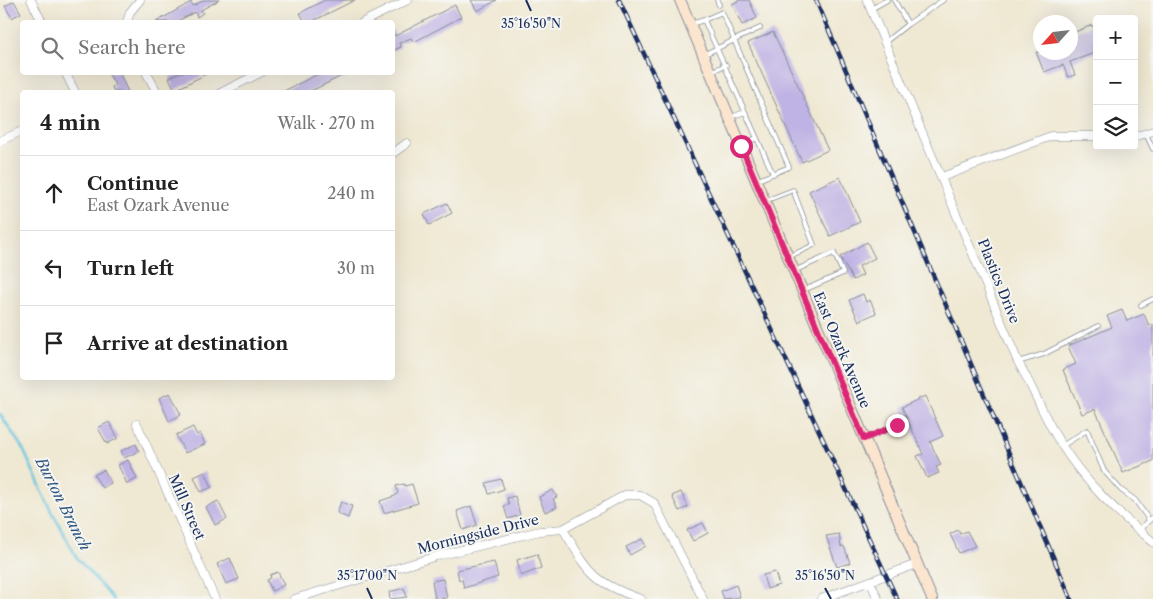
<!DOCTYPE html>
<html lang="en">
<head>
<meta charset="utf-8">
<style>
  :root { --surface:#fff; --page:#f6f6f6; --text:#222; --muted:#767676; --line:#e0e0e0 }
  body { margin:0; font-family:"Libre Caslon Text",serif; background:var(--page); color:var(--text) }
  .controls { position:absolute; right:15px; top:15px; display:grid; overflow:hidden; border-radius:5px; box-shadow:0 5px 20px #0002 }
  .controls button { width:45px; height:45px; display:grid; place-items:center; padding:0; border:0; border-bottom:1px solid var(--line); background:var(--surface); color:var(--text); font:25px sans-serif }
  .compass { position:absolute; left:1033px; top:15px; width:45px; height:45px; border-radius:50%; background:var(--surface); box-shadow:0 5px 20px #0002; rotate:243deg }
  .stop { position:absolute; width:15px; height:15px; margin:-11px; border:4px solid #db2777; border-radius:50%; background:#fff }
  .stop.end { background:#db2777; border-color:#fff; box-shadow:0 1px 5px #0008 }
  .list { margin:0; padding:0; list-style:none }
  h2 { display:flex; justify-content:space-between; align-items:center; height:65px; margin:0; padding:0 20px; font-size:21px }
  h2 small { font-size:16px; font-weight:400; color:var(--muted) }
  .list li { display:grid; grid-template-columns:32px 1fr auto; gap:15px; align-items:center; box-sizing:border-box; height:75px; padding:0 20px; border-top:1px solid var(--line) }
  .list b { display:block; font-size:19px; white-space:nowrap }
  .list p { margin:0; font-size:16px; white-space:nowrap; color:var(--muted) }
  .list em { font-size:16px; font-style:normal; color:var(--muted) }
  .icon { flex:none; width:28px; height:28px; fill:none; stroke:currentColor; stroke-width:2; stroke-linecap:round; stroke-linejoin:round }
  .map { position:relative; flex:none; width:1153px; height:599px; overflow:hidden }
  .search { position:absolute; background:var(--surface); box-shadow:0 5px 20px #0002; left:20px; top:20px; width:375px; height:55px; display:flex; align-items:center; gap:12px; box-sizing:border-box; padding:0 18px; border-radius:5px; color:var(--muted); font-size:19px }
  .panel { position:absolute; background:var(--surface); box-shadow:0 5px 20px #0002; left:20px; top:90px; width:375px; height:290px; border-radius:5px }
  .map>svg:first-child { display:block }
</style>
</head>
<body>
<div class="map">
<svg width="1153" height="599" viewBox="0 0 1153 599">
  <rect width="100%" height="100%" fill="#f6f6f2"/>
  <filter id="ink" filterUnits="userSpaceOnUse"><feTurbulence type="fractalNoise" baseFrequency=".02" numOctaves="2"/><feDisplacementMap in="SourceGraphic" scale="10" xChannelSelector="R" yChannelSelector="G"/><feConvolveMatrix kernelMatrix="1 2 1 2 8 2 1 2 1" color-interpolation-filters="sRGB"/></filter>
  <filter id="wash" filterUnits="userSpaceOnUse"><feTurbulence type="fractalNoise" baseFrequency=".0096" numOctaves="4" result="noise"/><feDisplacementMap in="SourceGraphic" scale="20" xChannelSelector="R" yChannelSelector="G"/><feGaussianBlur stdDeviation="1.12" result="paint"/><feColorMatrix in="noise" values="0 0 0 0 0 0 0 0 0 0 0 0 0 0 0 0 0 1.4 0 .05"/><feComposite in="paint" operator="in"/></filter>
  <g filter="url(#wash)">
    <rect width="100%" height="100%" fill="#efe8d2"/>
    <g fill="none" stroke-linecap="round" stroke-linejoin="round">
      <path stroke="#62c4e0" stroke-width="2.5" d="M0,414L23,449L51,510L77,558L113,599"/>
    </g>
    <g id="blocks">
      <path fill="#bfb2e4" d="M204,0H219L201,10L203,13L197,17L195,12L176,22H156L191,2L193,6Z
        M325,0H355L311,22H305L300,13Z
        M471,0H497L477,11Z
        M740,0H749L757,18L742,25L732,4Z
        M14,1L21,13L12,18L5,6Z
        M455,5L461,17L414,42L411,38L399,43L401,47L392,51V29L395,36Z
        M1092,25L1097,35V52L1070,62L1075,75L1068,77L1063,65L1044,72L1036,52H1070V34Z
        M773,32L828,150L802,162L748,43Z
        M108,72H119L128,92H114L112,87L115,85Z
        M180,72H210L175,90L169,78Z
        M322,72H350L309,92H282Z
        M840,177L860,222L830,236L809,191Z
        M447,203L452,213L429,225L424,214Z
        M867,242L875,258L859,266L863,275L853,280L840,257Z
        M863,294L866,302L870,300L876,313L859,321L849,300Z
        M1122,310L1127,321L1144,314L1149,326L1153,324V461L1123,473L1095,409L1082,414L1063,370L1076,364L1068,346L1112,327L1107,316Z
        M170,393L181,415L169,421L159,398Z
        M925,396L943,436L930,442L941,465L936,467L939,473L927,478L917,456L923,454L902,407Z
        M109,422L118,438L107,444L98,428Z
        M193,427L197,435L200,433L205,444L185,453L176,435Z
        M136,444L139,451L124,458L121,451Z
        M128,460L137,479L127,484L118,465Z
        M104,470L111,483L102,488L94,475Z
        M205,472L212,487L201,492L194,477Z
        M501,479L504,489L489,494L486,483Z
        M404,484L405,486L412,484L418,503L384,513L380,501L395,496L398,493L396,486Z
        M553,490L557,497L553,499L557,507L545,512L539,497Z
        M681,492L688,507L679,511L672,496Z
        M515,496L520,515L508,519L504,506L509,505L507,498Z
        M218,501L227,519L215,525L206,507Z
        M341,502L352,506L348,518L337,513Z
        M471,506L477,525L463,530L457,511Z
        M703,523L708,533L693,541L687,530Z
        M958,530L960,534L967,531L975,546L959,553L950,534Z
        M839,534L841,547L844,546L850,563L837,567L826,536Z
        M642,539L646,546L630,555L626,547Z
        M537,554L541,568L521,576L517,560Z
        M230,558L239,579L226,584L217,564Z
        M494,562L498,577L464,588L462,579L459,580L457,570Z
        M278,572L284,585L272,591L267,580L271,578L270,575Z
        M775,572L779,585L767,589L763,575Z
        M443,579L447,598L435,599L432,581Z
        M736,585L740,597L724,599L721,591Z
        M404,588L407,597L390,599L389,592Z"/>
    </g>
  </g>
  <g filter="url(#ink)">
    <use href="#blocks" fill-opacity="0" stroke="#858c98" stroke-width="1"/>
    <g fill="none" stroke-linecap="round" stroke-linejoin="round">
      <g stroke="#858c98" stroke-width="5.5">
        <path id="lane" d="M717,0L719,5
          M871,9L887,0
          M704,20L722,12L789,167L758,180
          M691,24L704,20L773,174
          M908,24L943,0
          M885,42L908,24L894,0
          M705,54L760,28
          M712,71L726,65
          M731,117L745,112
          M1146,134L1153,149
          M743,145L756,138
          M765,201L793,190L814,245L790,256
          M794,271L834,253L843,273L804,290
          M1141,305L1153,299
          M1018,362L1044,354L1098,326
          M867,438L897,425
          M1062,446L1087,430L1104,471L1121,490L1135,500L1149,520
          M1139,530L1153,517"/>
      </g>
      <g stroke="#858c98" stroke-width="9">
        <path id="street" d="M31,0L42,22
          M867,0L1018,362C1034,389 1044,418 1061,444C1085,483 1118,513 1153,542
          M127,22L130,12L140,0
          M363,22L408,0
          M65,72L75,92
          M146,72L157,92
          M222,92L262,72
          M1134,137L1153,131
          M0,141L22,131
          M392,154L407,143
          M942,177L1051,136H1097
          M137,424L215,599
          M563,529C589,572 592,582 641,599
          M870,581L878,599
          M294,599L437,556L540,531L563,529L625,495H640L654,503L703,599
          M821,599L917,564"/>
      </g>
      <g stroke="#858c98" stroke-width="12">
        <path id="secondary" d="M680,0L932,599"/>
      </g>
      <use href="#lane" stroke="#fff" stroke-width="4"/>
      <use href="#street" stroke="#fff" stroke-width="8"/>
      <use href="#secondary" stroke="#fbe5cf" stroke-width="10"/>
      <g stroke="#1b2f5e" stroke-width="4.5">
        <path id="rail" d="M619,0L897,599
          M816,0L1071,599"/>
      </g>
      <use href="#rail" stroke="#f6f6f2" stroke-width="2.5" stroke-dasharray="8" stroke-linecap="butt"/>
    </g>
  </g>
  <g fill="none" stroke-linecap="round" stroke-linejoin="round" filter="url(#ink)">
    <path stroke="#db2777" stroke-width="6" d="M741,146L864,439L897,425"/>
  </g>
  <path fill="none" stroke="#1b2f5e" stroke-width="2" d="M526,0L531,11M367,588L372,599M825,588L831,599"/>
  <g text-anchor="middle" stroke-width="4" stroke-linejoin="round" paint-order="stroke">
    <g font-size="14" fill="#1b2f5e" stroke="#f6f6f2">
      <text transform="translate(999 281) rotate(68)" y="5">Plastics Drive</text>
      <text transform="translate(842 350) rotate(67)" y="5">East Ozark Avenue</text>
      <text transform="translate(187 507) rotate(66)" y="5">Mill Street</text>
      <text transform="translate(478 534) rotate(-14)" y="5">Morningside Drive</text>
    </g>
    <g font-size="15" font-style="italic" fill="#2d547e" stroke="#f6f6f2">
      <text transform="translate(63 504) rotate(63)" y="5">Burton Branch</text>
    </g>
  </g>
  <g font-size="12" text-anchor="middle" fill="#1b2f5e" stroke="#f6f6f2" stroke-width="4" stroke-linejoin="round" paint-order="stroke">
    <text x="531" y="28">35°16'50"N</text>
    <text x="367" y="580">35°17'00"N</text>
    <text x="825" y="580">35°16'50"N</text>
  </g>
</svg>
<div class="controls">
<button>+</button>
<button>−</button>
<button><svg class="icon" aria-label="layers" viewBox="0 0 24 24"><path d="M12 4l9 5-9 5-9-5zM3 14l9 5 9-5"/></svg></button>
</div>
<svg class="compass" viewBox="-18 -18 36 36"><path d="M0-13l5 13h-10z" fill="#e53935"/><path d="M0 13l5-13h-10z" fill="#767676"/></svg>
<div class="stop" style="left:741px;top:146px"></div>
<div class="stop end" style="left:897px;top:425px"></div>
<div class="search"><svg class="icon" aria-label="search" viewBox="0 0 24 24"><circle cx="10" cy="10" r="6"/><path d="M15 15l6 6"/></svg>Search here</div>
<section class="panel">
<h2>4 min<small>Walk · 270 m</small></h2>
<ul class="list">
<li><svg class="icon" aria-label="ahead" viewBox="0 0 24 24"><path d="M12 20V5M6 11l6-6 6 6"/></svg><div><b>Continue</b><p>East Ozark Avenue</p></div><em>240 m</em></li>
<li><svg class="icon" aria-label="left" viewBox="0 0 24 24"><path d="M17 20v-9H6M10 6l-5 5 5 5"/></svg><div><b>Turn left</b></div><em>30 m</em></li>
<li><svg class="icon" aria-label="arrive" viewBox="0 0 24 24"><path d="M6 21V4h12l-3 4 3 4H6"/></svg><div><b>Arrive at destination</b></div></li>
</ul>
</section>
</div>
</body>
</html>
